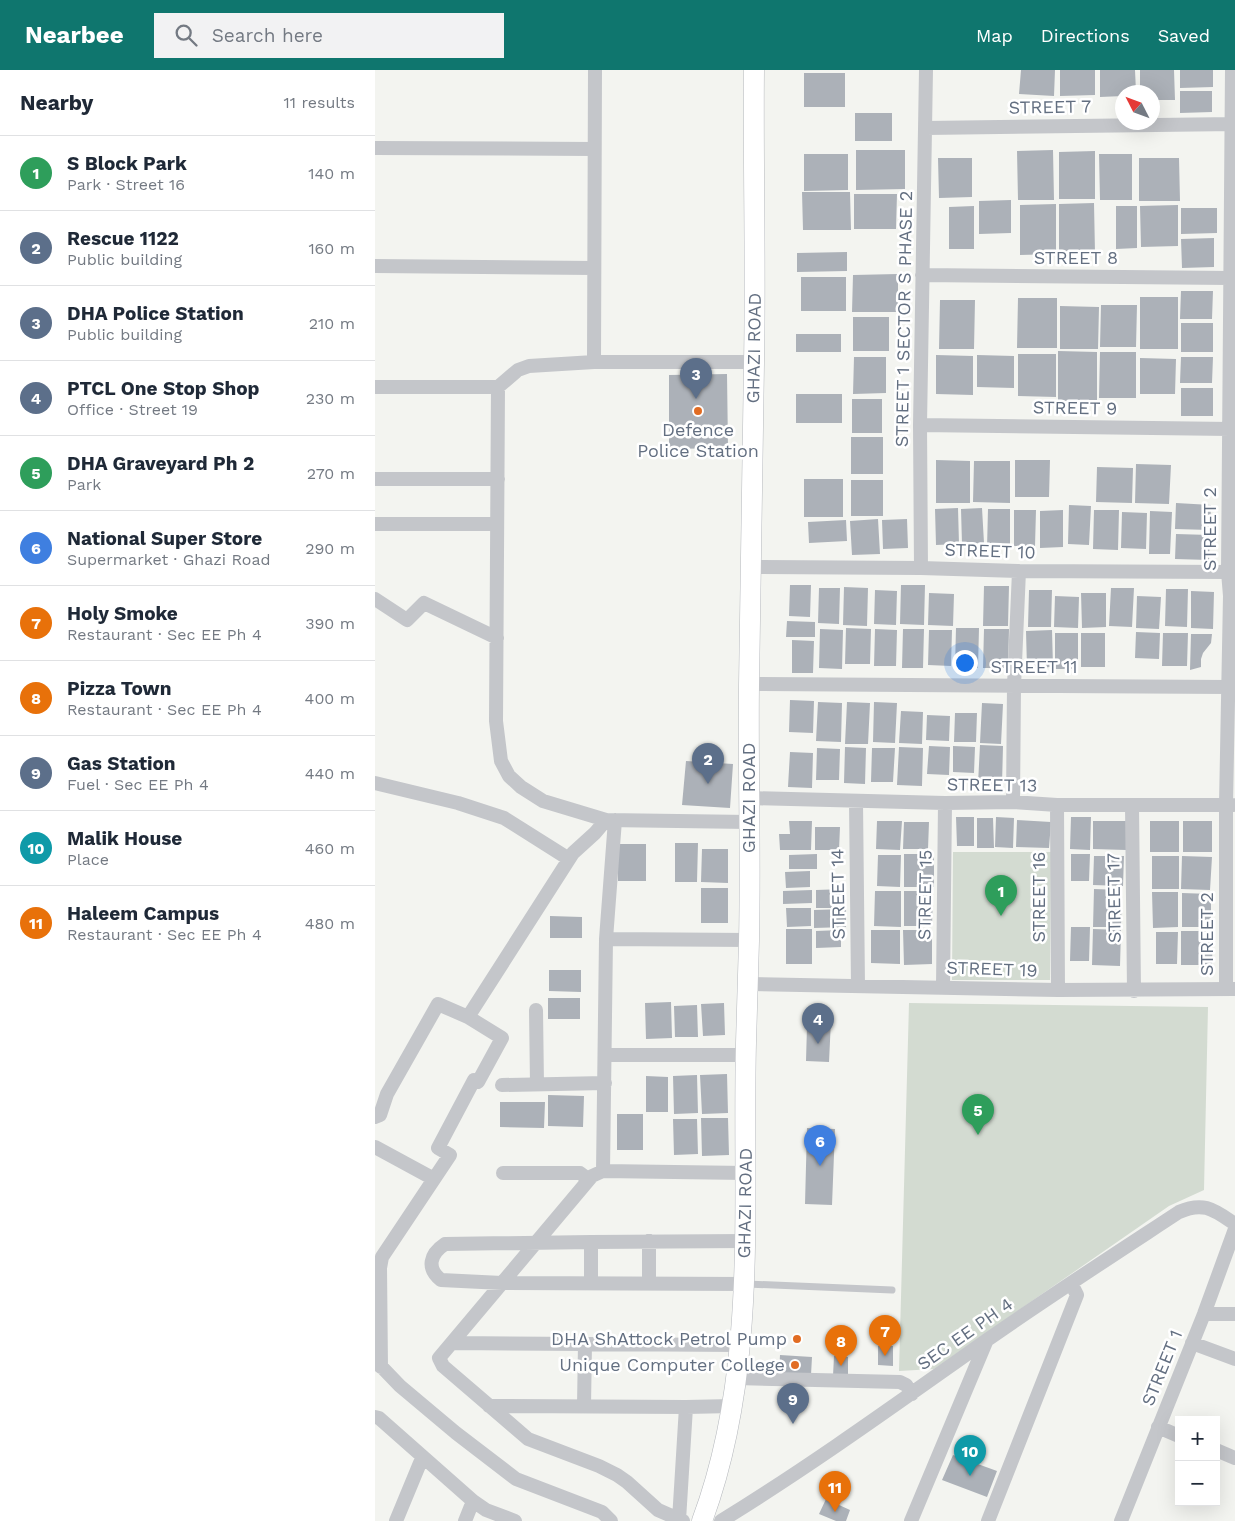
<!DOCTYPE html>
<html lang="en">
<head>
<meta charset="utf-8">
<style>
  :root { --surface:#fff; --page:#f2f2f3; --text:#1f2937; --muted:#747a83; --line:#e0e1e3; --accent:#0f766e }
  body { margin:0; font-family:"Work Sans",sans-serif; background:var(--page); color:var(--text) }
  .controls { position:absolute; right:15px; bottom:15px; display:grid; overflow:hidden; border-radius:0px; box-shadow:0 5px 20px #0002 }
  .controls button { width:45px; height:45px; display:grid; place-items:center; padding:0; border:0; border-bottom:1px solid var(--line); background:var(--surface); color:var(--text); font:25px sans-serif }
  .compass { position:absolute; left:740px; top:15px; width:45px; height:45px; border-radius:50%; background:var(--surface); box-shadow:0 5px 20px #0002; rotate:312deg }
  .you { position:absolute; left:589px; top:592px; width:18px; height:18px; margin:-12px; border:4px solid #fff; border-radius:50%; background:#1a73e8; box-shadow:0 0 0 8px #1a73e833 }
  .badge { display:grid; place-items:center; width:32px; height:32px; border-radius:50%; background:var(--accent); color:#fff; font-size:16px; font-weight:700 }
  .pin { position:absolute; translate:-50% -41px; filter:drop-shadow(0 1px 2px #0008) }
  .pin::after { content:''; position:absolute; top:26px; width:18px; height:15px; background:inherit; clip-path:polygon(0 0,100% 0,50% 100%) }
  .list { margin:0; padding:0; list-style:none }
  h2 { display:flex; justify-content:space-between; align-items:center; height:65px; margin:0; padding:0 20px; font-size:21px }
  h2 small { font-size:16px; font-weight:400; color:var(--muted) }
  .list li { display:grid; grid-template-columns:32px 1fr auto; gap:15px; align-items:center; box-sizing:border-box; height:75px; padding:0 20px; border-top:1px solid var(--line) }
  .list b { display:block; font-size:19px; white-space:nowrap }
  .list p { margin:0; font-size:16px; white-space:nowrap; color:var(--muted) }
  .list em { font-size:16px; font-style:normal; color:var(--muted) }
  .icon { flex:none; width:28px; height:28px; fill:none; stroke:currentColor; stroke-width:2; stroke-linecap:round; stroke-linejoin:round }
  .map { position:relative; flex:none; width:860px; height:1451px; overflow:hidden }
  header { display:flex; align-items:center; gap:30px; box-sizing:border-box; height:70px; padding:0 25px; background:var(--accent); color:#fff }
  header strong { font-size:24px }
  nav { display:flex; gap:28px; margin-inline-start:auto; font-size:18px }
  .search { width:350px; height:45px; background:var(--page); display:flex; align-items:center; gap:12px; box-sizing:border-box; padding:0 18px; border-radius:0px; color:var(--muted); font-size:19px }
  main { display:flex }
  aside { flex:1; background:var(--surface) }
  .map>svg:first-child { display:block }
</style>
</head>
<body>
<header>
<strong>Nearbee</strong>
<div class="search"><svg class="icon" aria-label="search" viewBox="0 0 24 24"><circle cx="10" cy="10" r="6"/><path d="M15 15l6 6"/></svg>Search here</div>
<nav><a>Map</a><a>Directions</a><a>Saved</a></nav>
</header>
<main>
<aside>
<h2>Nearby<small>11 results</small></h2>
<ul class="list">
<li><span class="badge" style="background:#2e9e5b">1</span><div><b>S Block Park</b><p>Park · Street 16</p></div><em>140 m</em></li>
<li><span class="badge" style="background:#5c6f8a">2</span><div><b>Rescue 1122</b><p>Public building</p></div><em>160 m</em></li>
<li><span class="badge" style="background:#5c6f8a">3</span><div><b>DHA Police Station</b><p>Public building</p></div><em>210 m</em></li>
<li><span class="badge" style="background:#5c6f8a">4</span><div><b>PTCL One Stop Shop</b><p>Office · Street 19</p></div><em>230 m</em></li>
<li><span class="badge" style="background:#2e9e5b">5</span><div><b>DHA Graveyard Ph 2</b><p>Park</p></div><em>270 m</em></li>
<li><span class="badge" style="background:#3f7fe0">6</span><div><b>National Super Store</b><p>Supermarket · Ghazi Road</p></div><em>290 m</em></li>
<li><span class="badge" style="background:#e8710a">7</span><div><b>Holy Smoke</b><p>Restaurant · Sec EE Ph 4</p></div><em>390 m</em></li>
<li><span class="badge" style="background:#e8710a">8</span><div><b>Pizza Town</b><p>Restaurant · Sec EE Ph 4</p></div><em>400 m</em></li>
<li><span class="badge" style="background:#5c6f8a">9</span><div><b>Gas Station</b><p>Fuel · Sec EE Ph 4</p></div><em>440 m</em></li>
<li><span class="badge" style="background:#0f9aa8">10</span><div><b>Malik House</b><p>Place</p></div><em>460 m</em></li>
<li><span class="badge" style="background:#e8710a">11</span><div><b>Haleem Campus</b><p>Restaurant · Sec EE Ph 4</p></div><em>480 m</em></li>
</ul>
</aside>
<div class="map">
<svg width="860" height="1451" viewBox="0 0 860 1451">
  <rect width="100%" height="100%" fill="#f3f4f0"/>
  <path fill="#d3dbd1" d="M578,782H676L675,910H577Z
    M534,933L833,937L829,1120L794,1136L559,1299L524,1301Z"/>
  <path fill="#acb1b8" d="M646,0H680L679,26L644,24Z
    M685,0H720V25L685,26Z
    M725,0H760L761,22H748V26L725,27Z
    M765,0H799L800,30H778V22H765Z
    M805,0H838V17L805,18Z
    M429,3H470V37H429Z
    M805,21H837V42L805,43Z
    M480,43H517V71H480Z
    M481,80H530V119L481,120Z
    M678,80L679,130H643L642,81Z
    M720,81V129H684V82Z
    M429,84H473V120L429,121Z
    M724,84H757V130H725Z
    M563,88H597V127L564,128Z
    M764,88H804L805,131H764Z
    M427,122H475L476,160H428Z
    M479,124H522L521,159H479Z
    M636,130V163L604,164V131Z
    M719,133L720,183L684,184V134Z
    M681,134V184L645,185V135Z
    M803,135V176L766,177L765,136Z
    M599,136V179H574V137Z
    M741,136H762V178L741,179Z
    M806,138H842V163L806,164Z
    M839,168V197L807,198L806,169Z
    M472,182V201L422,202V183Z
    M523,204V242H477L478,205Z
    M426,207H471V241H426Z
    M806,221H838L837,249H805Z
    M765,227H803V279H765Z
    M643,228H682V278H642Z
    M565,230H600L599,279H564Z
    M726,235H762L761,277H725Z
    M685,236L724,237L723,279H685Z
    M478,247H514V281H478Z
    M806,253H838V282H806Z
    M421,264H466V282H421Z
    M683,281L722,282V331H683Z
    M725,282H761V328H724Z
    M643,284H681V327L643,326Z
    M561,285L598,286V325L561,324Z
    M602,285L639,286V318L602,317Z
    M479,287H511V323L478,324Z
    M806,287H838L837,313H805Z
    M765,288L801,289L800,324H765Z
    M352,304L353,378L294,379V305Z
    M806,318H838V346H806Z
    M421,324H467V353H421Z
    M477,329H507V363H477Z
    M476,367H508V404H476Z
    M561,390L595,391V433H561Z
    M640,390H675L674,427H640Z
    M599,391H635V433L598,432Z
    M761,394L796,395L794,434L760,433Z
    M722,397L758,398L757,433L721,432Z
    M429,409H468V447H429Z
    M476,410H508V446H476Z
    M801,433L836,435L835,460L800,459Z
    M694,435L716,436L714,475L693,474Z
    M583,438L584,474L561,475L560,439Z
    M607,438L609,473L587,474L586,439Z
    M613,439H635V478H612Z
    M639,440H661L660,476H639Z
    M688,440V477L665,478V441Z
    M719,440H744L743,480L718,479Z
    M775,441L797,442L795,484H774Z
    M747,442L772,443L771,479L746,478Z
    M503,449L505,484L477,485L475,451Z
    M532,449L533,478L508,479L507,450Z
    M471,450L472,471L434,473L433,452Z
    M801,464L835,465L834,490L800,489Z
    M415,515H436L435,547L414,546Z
    M526,515H550L549,555L525,554Z
    M609,516H634L633,556H608Z
    M469,517L493,518L492,556L468,555Z
    M444,518H465L464,554L443,553Z
    M736,518H759L757,557L734,556Z
    M791,519H813L812,557L790,556Z
    M500,520L522,521L521,555L499,554Z
    M654,520H677L676,557H653Z
    M816,521L839,522L838,559L816,558Z
    M554,523L579,524L578,556L553,555Z
    M706,523H731V557L707,558Z
    M680,526L704,527L703,558L679,557Z
    M762,526L786,527L784,559L761,558Z
    M412,551L440,552V567H411Z
    M471,558L496,559L495,594H470Z
    M581,558H604L603,598L580,597Z
    M445,559L468,560L467,599L444,598Z
    M500,559L522,560L521,596H499Z
    M528,559H549L548,598H527Z
    M609,559H634L633,598H608Z
    M554,560H577L576,596L553,595Z
    M677,560L678,597L652,598L651,561Z
    M761,562L785,563L784,589L760,588Z
    M680,563H703V599H680Z
    M706,563H730V597H706Z
    M788,563H813L812,596H787Z
    M816,564H837L836,573L828,583L826,589V597L815,600Z
    M417,570L439,571L438,603H417Z
    M415,630L439,631L438,663L414,662Z
    M443,632L467,633L466,672L441,671Z
    M472,632L495,633L493,674H470Z
    M499,632L522,633L520,673L498,672Z
    M607,633L628,634L626,674L605,673Z
    M526,641L548,642L547,674L524,673Z
    M580,643H602L601,672H579Z
    M552,645L575,646L574,671L551,670Z
    M605,675L628,676L627,715L603,714Z
    M554,676L575,677L574,705L552,704Z
    M578,676L600,677L599,703L578,702Z
    M470,677L491,678L490,714L469,713Z
    M524,677L548,678L547,716L522,715Z
    M442,678L465,679L464,710H441Z
    M497,678H520L518,712H496Z
    M415,682L438,683L437,718L413,717Z
    M311,691L358,694L355,738L307,735Z
    M581,747H599V776H582Z
    M621,747L639,748L638,778L620,777Z
    M696,747H716L715,780L695,779Z
    M602,748H618L619,778H602Z
    M642,750L676,752L674,778L641,777Z
    M414,751H437L436,780H405L404,764H415Z
    M502,751H527L525,780L501,779Z
    M718,751H752L751,780L718,779Z
    M775,751H804V782H775Z
    M808,751H837V782H808Z
    M529,752H554L553,779H528Z
    M440,757H465L464,780H440Z
    M300,773H323L322,812H300Z
    M243,774H271V811H243Z
    M327,779H353V813L326,812Z
    M442,784V799H414V785Z
    M529,784H559V817H529Z
    M696,784H715L714,811H696Z
    M503,785H526L525,817L502,816Z
    M719,786H749L748,816L718,815Z
    M777,786H804V819H777Z
    M807,786L837,787L835,820L806,819Z
    M435,801V817L411,818L410,802Z
    M326,818H353V853H326Z
    M469,819V838H441V820Z
    M719,819L747,820L746,857H718Z
    M437,820V833L408,834V821Z
    M500,821H526V857L499,856Z
    M529,821H558L557,856H529Z
    M777,822H803V857L778,858Z
    M807,823L836,824V857H807Z
    M411,838H436V856L412,857Z
    M471,839V857L439,858V840Z
    M175,846L207,847V868H175Z
    M696,857H715L714,891H695Z
    M411,859H437V894H411Z
    M718,859L746,860L745,896L717,895Z
    M466,860V877L441,878V861Z
    M496,860H525V894L496,893Z
    M528,860H557V894L529,895Z
    M806,861H838L837,895H806Z
    M781,862H803L802,894H781Z
    M174,900H206V922L174,921Z
    M173,928H205V949H173Z
    M296,932L297,968L271,969L270,933Z
    M349,933L350,965L328,966L326,934Z
    M322,935L323,967H300L299,936Z
    M441,949L456,950L454,992L431,991L432,956Z
    M352,1004L353,1043L327,1044L325,1005Z
    M322,1005L323,1043L299,1044L298,1006Z
    M271,1006L293,1007V1042H271Z
    M173,1025L209,1026L208,1057L173,1056Z
    M125,1032H170L169,1058L125,1057Z
    M242,1044H268V1080H242Z
    M326,1048H353L354,1085L327,1086Z
    M298,1049H322L323,1084L299,1085Z
    M432,1058L460,1059L457,1135L430,1134Z
    M503,1276H518V1296L503,1295Z
    M405,1285L437,1287L436,1305L404,1303Z
    M459,1286L473,1287V1306H458Z
    M578,1385L622,1401L612,1427L567,1410Z
    M451,1429L475,1440L471,1451H461L444,1444Z"/>
  <g fill="none" stroke-linecap="round" stroke-linejoin="round">
    <g stroke="#b6b9be" stroke-width="21">
      <path id="secondary" d="M327,1451C384,1298 367,1133 371,973C372,939 373,905 374,871C376,785 373,700 374,615C375,507 378,400 379,293C381,195 378,98 379,0"/>
    </g>
    <path stroke="#c4c6ca" stroke-width="7" d="M372,1214L517,1220"/>
    <path stroke="#c4c6ca" stroke-width="14" d="M551,58L860,54
      M0,78L219,79
      M0,196L218,198
      M547,205L855,208
      M219,292L220,0
      M0,317H123L143,300L154,296L219,292H379
      M123,317L121,651L126,691L134,706L146,717L168,731L231,750L374,752
      M545,355L855,359L860,358
      M0,409H123
      M0,454H122
      M376,497L546,498L644,501L853,502
      M546,498L545,355L551,0
      M0,529L32,550L49,533L122,568
      M374,614L853,617
      M0,713L83,733L129,748L194,789
      M374,728L570,733L638,732L682,735H858
      M481,732L483,916
      M638,732L639,616L644,501
      M682,735L683,920
      M757,735L759,921
      M231,869L374,870
      M372,914L683,920L859,919
      M568,917L570,733
      M851,919V735L855,526L853,502L857,0
      M161,940L162,1014
      M93,947L198,783L220,763L231,750
      M230,985H371
      M127,1015L230,1013
      M0,1047L5,1045L12,1024L63,934L93,947L127,968L103,1012L99,1010L63,1078L75,1085L7,1187L5,1198L6,1297
      M0,1077L59,1109
      M228,1101L231,869L240,750
      M128,1103H205L213,1109
      M216,1172L70,1174C55,1184 51,1198 66,1210L127,1213L369,1214
      M216,1213V1172L370,1171
      M274,1213V1171
      M829,1244H860
      M78,1273L365,1275
      M817,1273L860,1289
      M1,1291L25,1316L81,1363L141,1409L227,1442L236,1451
      M361,1308L525,1312L531,1315L537,1324
      M114,1336L311,1337L304,1450
      M209,1336L210,1274
      M311,1337L358,1336
      M0,1347L4,1348L98,1431L111,1440L140,1451
      M783,1357L804,1366
      M841,1380L860,1388
      M21,1451L45,1393L49,1389
      M90,1451L98,1431
      M308,1451L283,1440L252,1412L242,1405L224,1396L153,1369L68,1296L64,1288L217,1106L228,1101L371,1103
      M346,1451C437,1395 524,1332 612,1270C675,1226 740,1184 804,1142C829,1131 839,1140 860,1154
      M536,1451L611,1272
      M613,1451L702,1225L696,1213
      M746,1451L829,1244L860,1159"/>
    <use href="#secondary" stroke="#fff" stroke-width="20"/>
  </g>
  <g fill="#e16c23" stroke="#fff" stroke-width="2">
    <circle cx="323" cy="341" r="5"/>
    <circle cx="422" cy="1269" r="5"/>
    <circle cx="420" cy="1295" r="5"/>
  </g>
  <g text-anchor="middle" stroke-width="5" stroke-linejoin="round" paint-order="stroke">
    <g font-size="18" fill="#636f81" stroke="#fff">
      <text transform="translate(675 37) rotate(-1)" y="6">STREET 7</text>
      <text x="701" y="194">STREET 8</text>
      <text transform="translate(529 249) rotate(-89)" y="6">STREET 1 SECTOR S PHASE 2</text>
      <text transform="translate(379 278) rotate(-89)" y="6">GHAZI ROAD</text>
      <text transform="translate(700 338) rotate(1)" y="6">STREET 9</text>
      <text transform="translate(835 459) rotate(-90)" y="6">STREET 2</text>
      <text transform="translate(615 481) rotate(2)" y="6">STREET 10</text>
      <text x="659" y="603">STREET 11</text>
      <text transform="translate(617 715) rotate(1)" y="6">STREET 13</text>
      <text transform="translate(374 728) rotate(-90)" y="6">GHAZI ROAD</text>
      <text transform="translate(463 824) rotate(-91)" y="6">STREET 14</text>
      <text transform="translate(550 825) rotate(-89)" y="6">STREET 15</text>
      <text transform="translate(664 827) rotate(-90)" y="6">STREET 16</text>
      <text transform="translate(739 828) rotate(-91)" y="6">STREET 17</text>
      <text transform="translate(832 864) rotate(-90)" y="6">STREET 2</text>
      <text transform="translate(617 899) rotate(2)" y="6">STREET 19</text>
      <text transform="translate(370 1133) rotate(-89)" y="6">GHAZI ROAD</text>
      <text transform="translate(590 1264) rotate(-35)" y="6">SEC EE PH 4</text>
      <text transform="translate(787 1298) rotate(-68)" y="6">STREET 1</text>
    </g>
    <g font-size="18" fill="#636f81" stroke="#fff" text-anchor="end">
      <text x="323" y="366" text-anchor="middle">Defence<tspan x="323" dy="21">Police Station</tspan></text>
      <text x="412" y="1275">DHA ShAttock Petrol Pump</text>
      <text x="410" y="1301">Unique Computer College</text>
    </g>
  </g>
</svg>
<div class="controls">
<button>+</button>
<button>−</button>
</div>
<svg class="compass" viewBox="-18 -18 36 36"><path d="M0-13l5 13h-10z" fill="#e53935"/><path d="M0 13l5-13h-10z" fill="#747a83"/></svg>
<div class="you"></div>
<div class="pin badge" style="left:626px;top:846px;background:#2e9e5b">1</div>
<div class="pin badge" style="left:333px;top:714px;background:#5c6f8a">2</div>
<div class="pin badge" style="left:321px;top:329px;background:#5c6f8a">3</div>
<div class="pin badge" style="left:443px;top:974px;background:#5c6f8a">4</div>
<div class="pin badge" style="left:603px;top:1065px;background:#2e9e5b">5</div>
<div class="pin badge" style="left:445px;top:1096px;background:#3f7fe0">6</div>
<div class="pin badge" style="left:510px;top:1286px;background:#e8710a">7</div>
<div class="pin badge" style="left:466px;top:1296px;background:#e8710a">8</div>
<div class="pin badge" style="left:418px;top:1354px;background:#5c6f8a">9</div>
<div class="pin badge" style="left:595px;top:1406px;background:#0f9aa8">10</div>
<div class="pin badge" style="left:460px;top:1442px;background:#e8710a">11</div>
</div>
</main>
</body>
</html>
